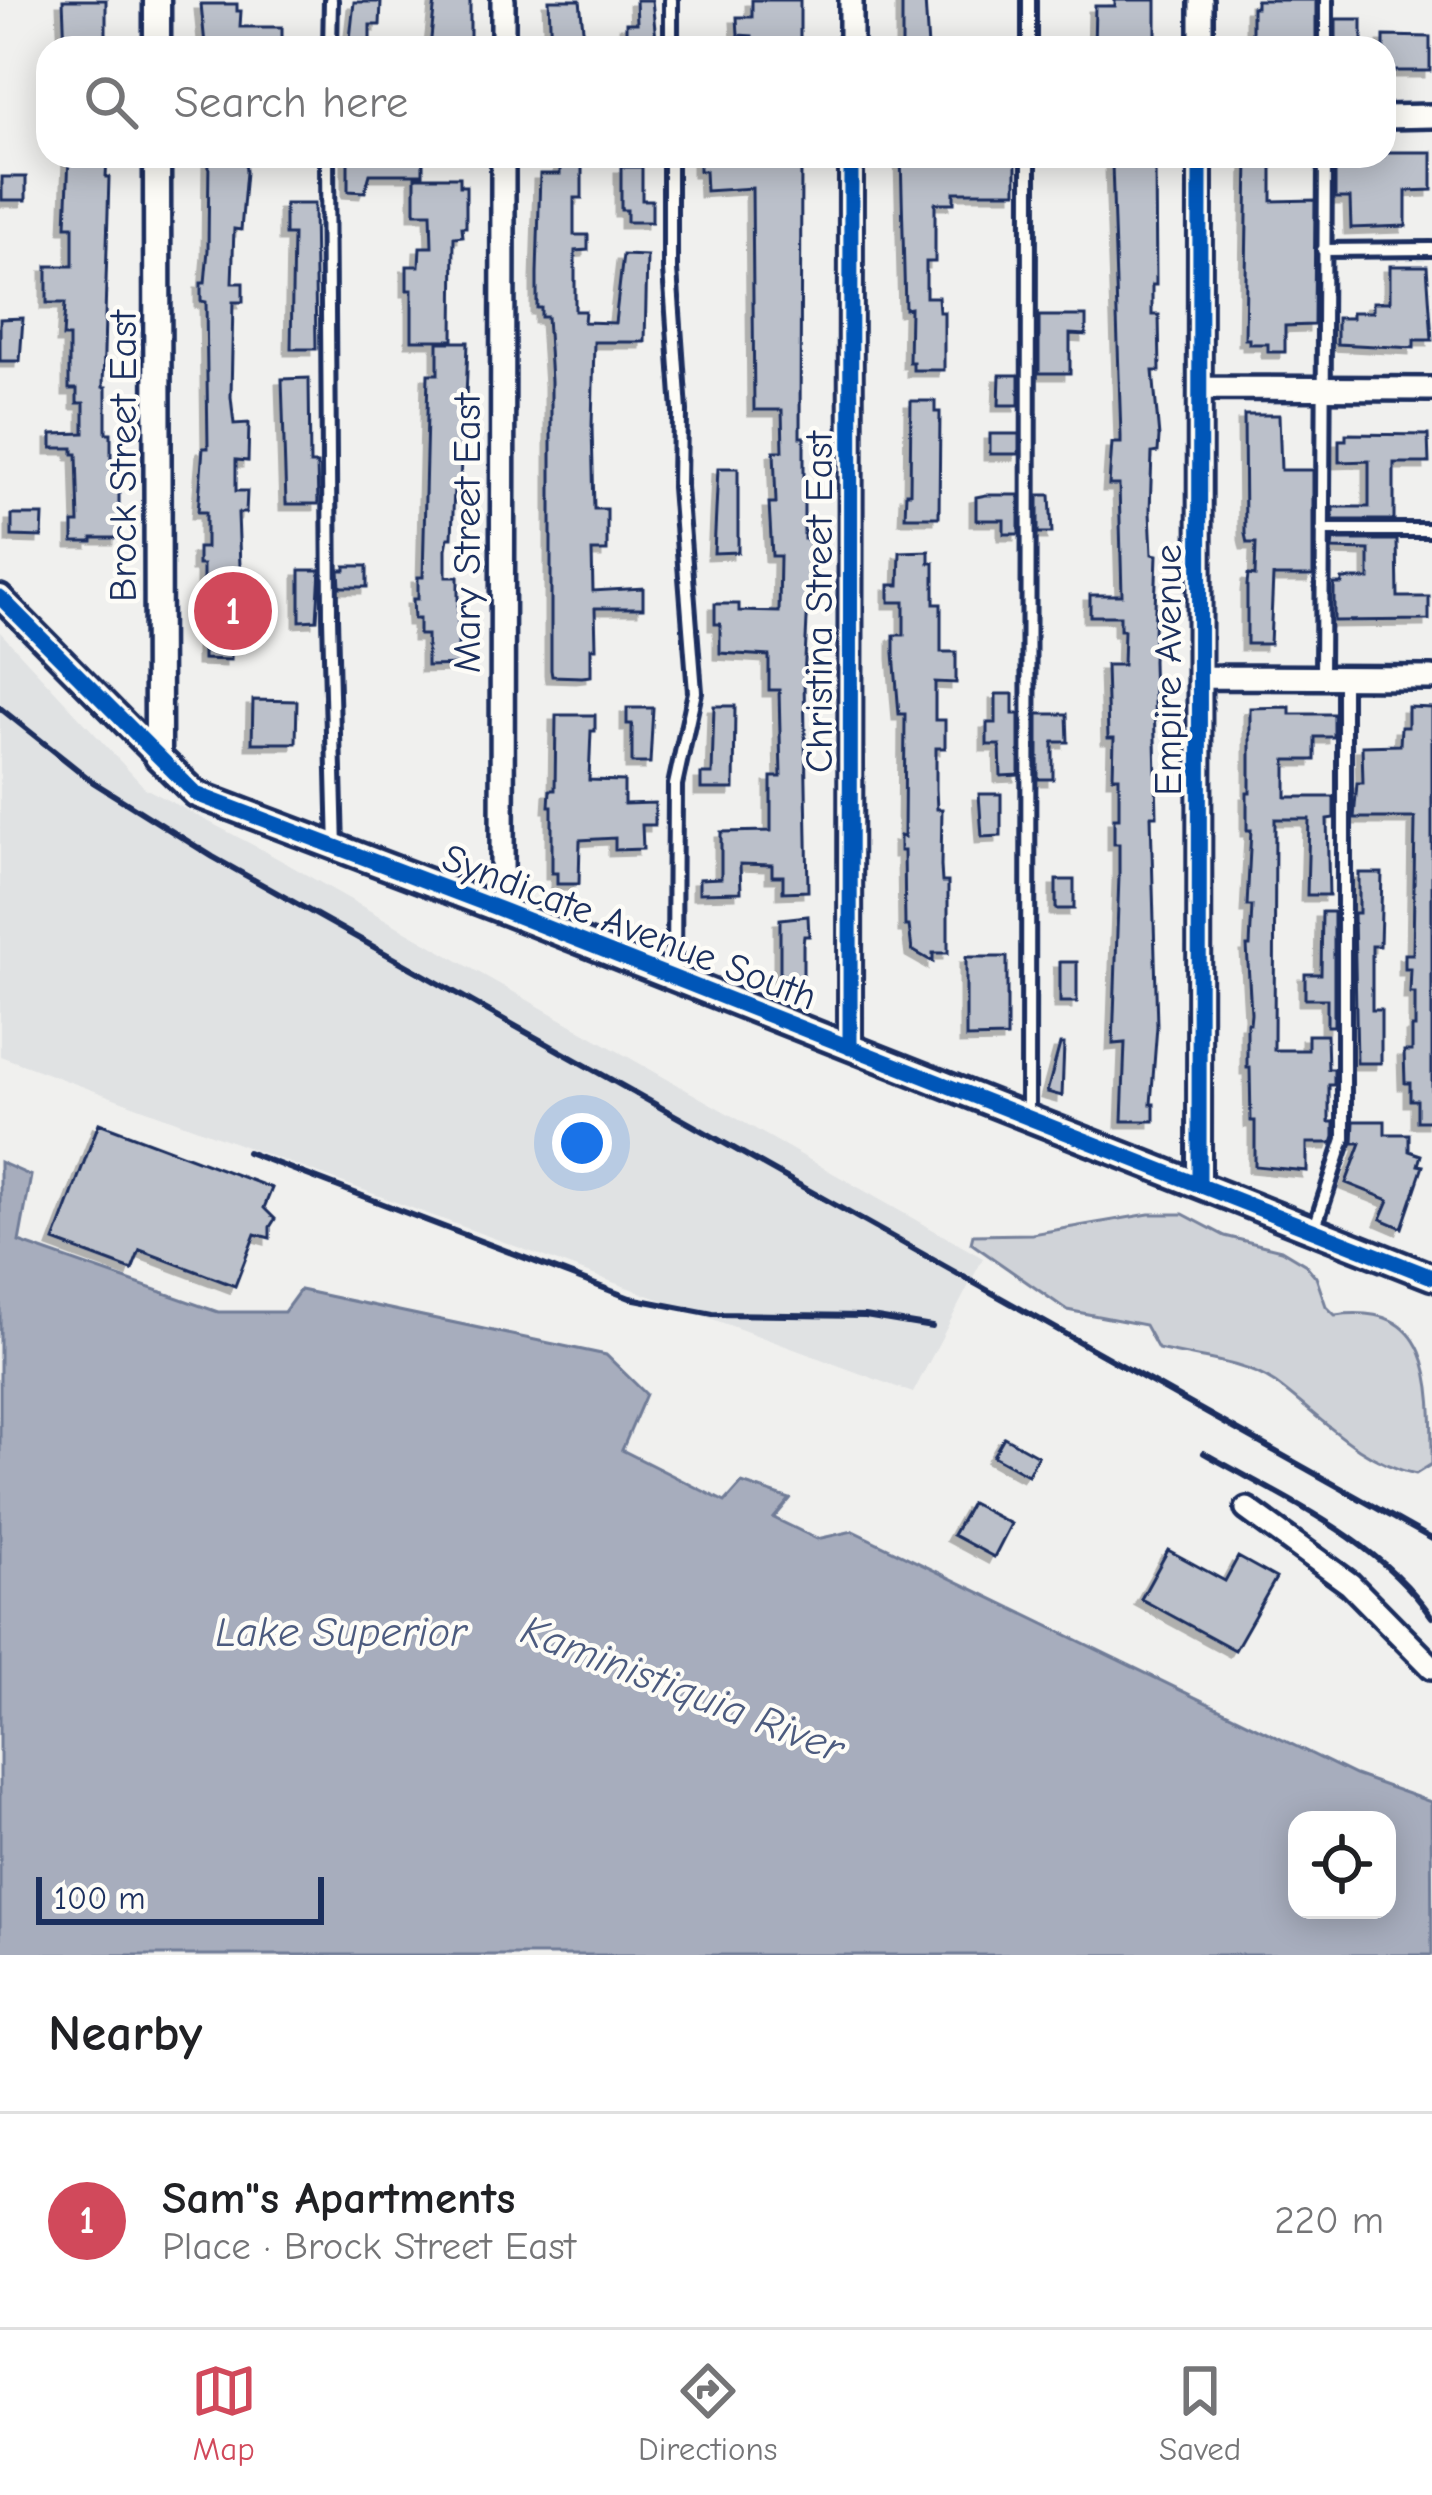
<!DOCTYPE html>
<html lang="en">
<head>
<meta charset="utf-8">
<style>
  :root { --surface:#fff; --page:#f2f2f2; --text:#202124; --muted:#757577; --line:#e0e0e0; --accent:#d1495b }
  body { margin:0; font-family:"Comic Neue",sans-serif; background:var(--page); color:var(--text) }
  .controls { position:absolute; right:36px; bottom:36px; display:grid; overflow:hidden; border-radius:24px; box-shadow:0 6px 30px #0003 }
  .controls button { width:108px; height:108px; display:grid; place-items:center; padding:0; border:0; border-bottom:3px solid var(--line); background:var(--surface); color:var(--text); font:60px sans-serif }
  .scale { position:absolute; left:36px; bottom:30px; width:288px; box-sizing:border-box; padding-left:12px; border:6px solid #1b2f5e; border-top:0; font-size:33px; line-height:42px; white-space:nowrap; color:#1b2f5e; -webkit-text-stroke:9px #fdfcf7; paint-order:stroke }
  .you { position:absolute; left:582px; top:1143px; width:42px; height:42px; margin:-30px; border:9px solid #fff; border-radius:50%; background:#1a73e8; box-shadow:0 0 0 18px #1a73e833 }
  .badge { display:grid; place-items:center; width:78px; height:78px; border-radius:50%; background:var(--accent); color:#fff; font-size:39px; font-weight:700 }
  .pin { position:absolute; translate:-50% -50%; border:6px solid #fff; box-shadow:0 3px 12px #0006 }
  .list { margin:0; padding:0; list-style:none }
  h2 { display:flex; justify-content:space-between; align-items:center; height:156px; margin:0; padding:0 48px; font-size:51px }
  h2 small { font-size:39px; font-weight:400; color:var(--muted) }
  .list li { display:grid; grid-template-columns:78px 1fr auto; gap:36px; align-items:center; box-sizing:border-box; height:216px; padding:0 48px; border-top:3px solid var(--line) }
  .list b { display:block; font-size:45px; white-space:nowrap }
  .list p { margin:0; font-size:39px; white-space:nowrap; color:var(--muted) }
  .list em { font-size:39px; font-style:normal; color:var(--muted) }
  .icon { flex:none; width:66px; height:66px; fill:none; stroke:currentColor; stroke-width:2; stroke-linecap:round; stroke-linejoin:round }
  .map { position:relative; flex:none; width:1432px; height:1955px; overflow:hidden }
  .search { position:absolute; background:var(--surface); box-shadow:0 6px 30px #0003; left:36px; right:36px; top:36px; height:132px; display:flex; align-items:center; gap:30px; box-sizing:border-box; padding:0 42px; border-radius:36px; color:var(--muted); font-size:45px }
  .sheet { height:372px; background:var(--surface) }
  nav { display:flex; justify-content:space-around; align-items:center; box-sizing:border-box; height:168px; border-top:3px solid var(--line); background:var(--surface); font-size:33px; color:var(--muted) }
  nav a { display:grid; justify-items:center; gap:6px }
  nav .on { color:var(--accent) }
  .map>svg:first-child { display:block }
</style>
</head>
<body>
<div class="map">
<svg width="1432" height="1955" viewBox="0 0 1432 1955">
  <defs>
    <filter id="shadow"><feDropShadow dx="-6" dy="6" stdDeviation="0" flood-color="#0004"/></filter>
  </defs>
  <rect width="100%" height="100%" fill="#f0f0ee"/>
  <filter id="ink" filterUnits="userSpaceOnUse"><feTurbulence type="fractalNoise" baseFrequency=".00833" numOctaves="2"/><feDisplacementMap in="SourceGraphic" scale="24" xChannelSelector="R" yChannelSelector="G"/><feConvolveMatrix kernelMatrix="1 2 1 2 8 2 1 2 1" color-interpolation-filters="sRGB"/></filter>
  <g filter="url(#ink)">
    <path fill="#e0e2e3" d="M0,632L145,788L268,853L983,1258L913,1393L0,1056Z"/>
    <path fill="#d0d3d8" stroke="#76819b" stroke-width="3" d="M1149,1214H1183L1225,1236L1281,1250L1306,1265L1316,1277L1326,1306L1335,1315C1432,1302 1432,1376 1432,1464L1416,1474C1358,1461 1321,1417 1275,1383C1243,1361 1195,1358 1158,1349L1145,1325L1067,1310L971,1243L973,1235L1032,1234Z"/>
    <path fill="#a7adbd" stroke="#6f7b97" stroke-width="3" fill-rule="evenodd" d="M0,1162L31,1176L19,1242L218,1312H284L300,1290L606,1355L646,1394L622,1450L725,1502L742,1483L790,1499L774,1518L817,1539L853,1531L1355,1775L1431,1802L1432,1955H0ZM1297,1820H1387V1910H1297Z"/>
    <path fill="#bbc0ca" stroke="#1b2f5e" stroke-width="3" filter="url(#shadow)" d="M63,0H106V48H65Z
      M435,0H470V42H464V48H430Z
      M549,0H580L585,48H551Z
      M636,0H652L656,39H626V23H637Z
      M752,0H800V48H752V36L738,35L737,17H752Z
      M902,0H925L928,48H902Z
      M1115,0H1156V46L1094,48L1095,6H1115Z
      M1256,0H1316V48H1252V7H1256Z
      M354,2H381L380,25H370V48H349Z
      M201,4H237V11H241L240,27H282V45H205Z
      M1336,19H1362V48H1336Z
      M1384,36L1430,37V71H1384Z
      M1384,152H1432V190L1406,191V226L1351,228L1350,198H1335V156H1384Z
      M69,156H107L106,177H109L103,387H106V433H111V490H119V509L118,538H92V542H73V523H79L77,454H73V448H52V434L84,433V403H77V389H69V337H63L65,303H47V266H73V226H66Z
      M209,156H245L246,172L241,230L234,229L232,283H243V302H233L231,397L234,424L249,423L248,461L236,460V491H247L246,513H238L241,593H263L262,630H231V660L203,659V565H198V548H206V512H198L203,448H208L206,302L201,301V283H205L208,250Z
      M348,156H423V174H370L365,192L348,191Z
      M560,156H582V198H574V235H588V250L575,251V311H585L584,322L615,323L623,255L647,256L645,342H594L592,427L594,509H607V551H592L593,591L643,588V608H595L596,648H591V676L582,677L552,676L551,670V381L547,317H541V308H537V273L540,174H560Z
      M699,156H801L800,437H804V539H811L804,680L808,891L783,892V876H772V865L740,864L741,892L699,893V879L721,878V832L771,831V777H781L779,690H769V656L720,653V624H715V604H739V611L779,612L780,556H772L769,503H776L774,451H783L782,410H754L752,188L706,191L705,171H699Z
      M901,156L1016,158V192H954V203H935V262H926V297H938L939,312H944V370H913V362H909L910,308L905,309Z
      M1248,156H1272V201L1315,200L1314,325L1285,326V352H1268V344H1249V339H1245Z
      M1155,163L1156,285H1152V315H1159L1160,371H1153L1159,437L1158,452L1152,453L1150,512L1152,554L1157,555L1153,661L1157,816H1151L1157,1026L1151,1104H1154V1121H1122L1125,1043L1113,1044L1119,876V844H1114V818H1119V777H1113L1114,738H1108L1106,665H1123L1124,630H1120V616H1090V595H1122L1119,485H1109L1112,443H1121V436L1112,164Z
      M621,167H642V200H652V222H627V210H621Z
      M2,177H26V200H2Z
      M415,177H460V186H466V227H462L463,236L454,237L453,340H412V290H407V266H419L420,247H432L431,213H415Z
      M285,204H314L316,349H291L293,235H285Z
      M1390,266H1427L1432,340H1414V348L1337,344V318H1352V312H1373V302H1390Z
      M1039,316H1086V335L1070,334V373H1039Z
      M23,318L20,361H0V319Z
      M438,342H468L464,457H461L460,488H454L452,538H448L446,549V577H458V650H464L465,665L427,666V635H419V619H414L413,599H418V577H423L428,374H438Z
      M1000,375H1019V405H999Z
      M309,378L310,464H317L318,504H286L282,379Z
      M911,401H935V412H940L939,517H905L906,493H910Z
      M1244,415H1279L1281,470H1313V576H1273L1270,644H1247V585L1248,575L1255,576L1256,543H1247L1245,534Z
      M990,434H1019V454H990Z
      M1346,434L1428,435L1429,463H1394V520H1333V507H1369V461L1339,462V440H1346Z
      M718,468H738V552L714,553Z
      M986,495H1019V534H1004V520H976V497Z
      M1038,495H1050L1052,533H1038Z
      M12,515H43L42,537L12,536Z
      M1333,540H1397L1398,597H1429V620L1334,621V584H1342V579H1369V550L1332,549Z
      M929,551V563H934V604H941V652H956V683L935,682V720H945V748H936V789L937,809H942L941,866L942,882H948V953H933V962L912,950L909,926H905L904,851H900V836L904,837L905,714H899L894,653V635H904V602H889V585H899L900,552Z
      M345,566H367V587H340L339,570H345Z
      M300,570H320L317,620L300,621Z
      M996,694H1013V714H1019V775L1001,776L1000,745H987V723H996Z
      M253,700L297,701L296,743H252Z
      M714,706H735L734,789H701V774H712Z
      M1290,707V714H1334V737H1315V760H1286V797H1334V818L1327,819L1329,895H1307L1309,819H1275L1274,1050H1308V1035H1327L1328,1069H1334V1085H1329V1122H1334V1137L1332,1143H1307V1171L1255,1166V1121H1251L1250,1068H1247V1023H1250L1251,1013L1247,946H1250L1252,906H1247L1251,830H1247V793H1250V708Z
      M1408,707L1432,708V1121H1417V1100H1410V1083H1405L1404,1051H1412V1027H1415V993H1410L1411,969H1405V954H1413L1415,818H1354L1357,783H1363L1362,746L1400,745L1401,727H1408Z
      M627,708H653L650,763H632V724H627Z
      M1038,714H1067L1068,742H1053V779H1038Z
      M556,715H595V731H591L589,780L624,781V804L655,803V825H642L643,849L615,850V838L580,840L579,884H557V873H552V806H549L550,790H555Z
      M979,794H1001V836L982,837Z
      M1359,873H1382L1380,946H1372V1010H1381V1063H1357L1354,913H1359Z
      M1056,880H1074V909H1056Z
      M1322,912H1334V1026H1327V999H1305V974H1321Z
      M808,916L809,936H804L803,944V980H780V919Z
      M966,957H1007V1037L966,1038Z
      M1060,962H1077V1002H1060Z
      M1060,1044H1064L1062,1096L1047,1092Z
      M1354,1121H1385V1134H1409V1151L1421,1155L1418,1165L1423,1166L1402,1228L1381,1219L1389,1200L1346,1183L1361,1143H1353Z
      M99,1123L272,1188L264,1208L275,1219L270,1227V1238L255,1234L235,1286L140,1250L132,1270L54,1241Z
      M1004,1437L1038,1456L1028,1475L993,1456Z
      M971,1503L1011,1524L994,1557L953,1535Z
      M1168,1550L1225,1581L1238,1557L1276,1578L1235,1650L1141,1599Z"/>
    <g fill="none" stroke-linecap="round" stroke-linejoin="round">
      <g stroke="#1b2f5e" stroke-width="20">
        <path id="service" d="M1326,0V48
          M330,48L331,0
          M671,48V0
          M1029,48V0
          M327,156L330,617L336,849
          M670,156V270L680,411L679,487L695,692L675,785L674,977
          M1323,250L1432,249
          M1322,530H1432
          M1322,678L1325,156
          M1028,1115L1029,156
          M1315,1227L1344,1139V678"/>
      </g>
      <g stroke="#1b2f5e" stroke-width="30">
        <path id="minor" d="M503,0V48
          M851,0V48
          M1201,48V0
          M1384,117L1432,116
          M1201,388L1432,389
          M0,597L158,757
          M1200,677L1432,678
          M502,910L503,156
          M850,1048L851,156
          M1199,1185L1200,156
          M1247,1509L1350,1584L1432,1667"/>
      </g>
      <g stroke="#1b2f5e" stroke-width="33">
        <path id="tertiary" d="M157,0V48
          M157,156L158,757L196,794L502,910L1432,1277"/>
      </g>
      <use href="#service" stroke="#fdfcf7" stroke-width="10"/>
      <use href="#minor" stroke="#fdfcf7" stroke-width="21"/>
      <use href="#tertiary" stroke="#fdfcf7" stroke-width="24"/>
      <path stroke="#1b2f5e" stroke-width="6" d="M0,708L93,782L213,857L1432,1539
        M247,1152L630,1298L713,1314L865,1316L932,1327
        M1204,1453C1285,1499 1378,1539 1432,1617"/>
      <g stroke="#fdfcf7" stroke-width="22">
        <path id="cycleway" d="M0,597L196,794L502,910L1432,1277
          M850,1048L851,156
          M1199,1185L1200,156"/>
      </g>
      <use href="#cycleway" stroke="#0057b8" stroke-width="15"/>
    </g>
  </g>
  <g text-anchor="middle" stroke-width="9" stroke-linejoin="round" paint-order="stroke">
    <g font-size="39" fill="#1b2f5e" stroke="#fdfcf7">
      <text transform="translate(122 456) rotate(-90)" y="14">Brock Street East</text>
      <text transform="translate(466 533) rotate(-90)" y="14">Mary Street East</text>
      <text transform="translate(818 602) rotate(-90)" y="14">Christina Street East</text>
      <text transform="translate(1167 670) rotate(-90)" y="14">Empire Avenue</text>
      <text transform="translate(630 926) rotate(21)" y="14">Syndicate Avenue South</text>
    </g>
    <g font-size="42" font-style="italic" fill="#4c5b7f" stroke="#fdfcf7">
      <text x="341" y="1646">Lake Superior</text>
      <text transform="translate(683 1688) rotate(21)" y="15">Kaministiquia River</text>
    </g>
  </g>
</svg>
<div class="controls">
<button><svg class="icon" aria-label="locate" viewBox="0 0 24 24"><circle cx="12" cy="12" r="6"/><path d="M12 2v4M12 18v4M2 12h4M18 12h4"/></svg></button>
</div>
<div class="scale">100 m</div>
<div class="you"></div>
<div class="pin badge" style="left:233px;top:611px">1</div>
<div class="search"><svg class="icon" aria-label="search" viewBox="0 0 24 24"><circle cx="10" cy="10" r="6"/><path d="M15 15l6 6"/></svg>Search here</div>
</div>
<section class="sheet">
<h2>Nearby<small></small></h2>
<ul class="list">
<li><span class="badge">1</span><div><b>Sam&quot;s Apartments</b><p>Place · Brock Street East</p></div><em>220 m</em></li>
</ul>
</section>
<nav>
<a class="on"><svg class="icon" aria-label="map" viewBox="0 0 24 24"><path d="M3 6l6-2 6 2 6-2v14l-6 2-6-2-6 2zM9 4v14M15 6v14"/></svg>Map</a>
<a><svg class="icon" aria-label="directions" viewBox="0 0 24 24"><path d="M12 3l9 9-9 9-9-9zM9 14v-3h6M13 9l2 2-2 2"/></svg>Directions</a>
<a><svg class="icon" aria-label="saved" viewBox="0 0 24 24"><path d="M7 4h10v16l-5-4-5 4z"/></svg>Saved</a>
</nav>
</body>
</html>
